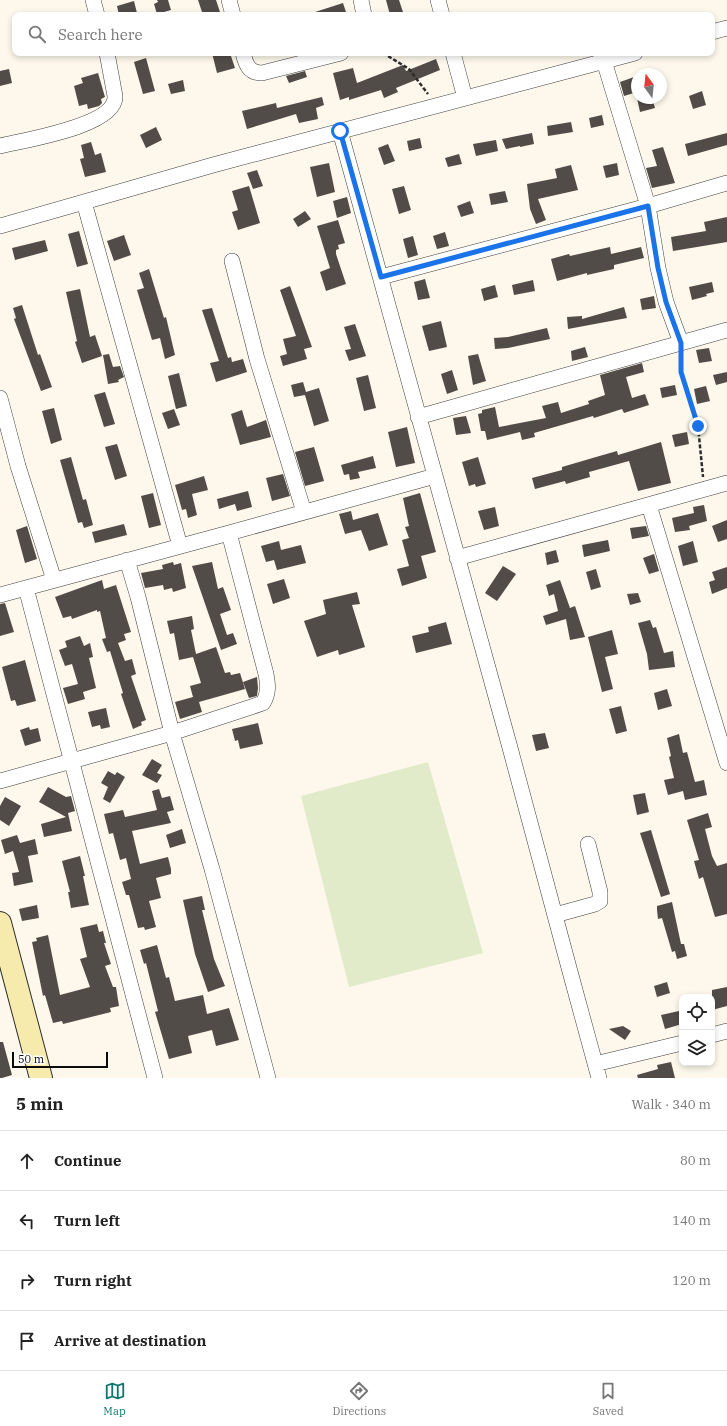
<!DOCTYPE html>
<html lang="en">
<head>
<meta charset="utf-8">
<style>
  :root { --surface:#fff; --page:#f2f2f2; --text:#222; --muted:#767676; --line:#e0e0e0; --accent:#0f766e }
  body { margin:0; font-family:"IBM Plex Serif",serif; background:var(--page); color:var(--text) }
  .controls { position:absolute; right:12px; bottom:12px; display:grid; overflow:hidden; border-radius:8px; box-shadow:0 2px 6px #0003 }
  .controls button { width:36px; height:36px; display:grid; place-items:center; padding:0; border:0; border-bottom:1px solid var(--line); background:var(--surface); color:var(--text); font:20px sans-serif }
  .compass { position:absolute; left:631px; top:68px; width:36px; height:36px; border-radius:50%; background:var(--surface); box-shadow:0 2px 6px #0003; rotate:345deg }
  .scale { position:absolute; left:12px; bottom:10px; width:96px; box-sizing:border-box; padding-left:4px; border:2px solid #0b0b0b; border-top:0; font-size:11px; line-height:14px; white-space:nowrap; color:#0b0b0b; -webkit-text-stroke:3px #fff; paint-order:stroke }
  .stop { position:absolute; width:12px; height:12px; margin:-9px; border:3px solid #1a73e8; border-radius:50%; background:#fff }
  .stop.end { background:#1a73e8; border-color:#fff; box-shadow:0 1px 4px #0008 }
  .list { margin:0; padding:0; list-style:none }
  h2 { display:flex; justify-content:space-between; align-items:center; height:52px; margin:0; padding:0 16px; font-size:17px }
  h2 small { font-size:13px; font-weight:400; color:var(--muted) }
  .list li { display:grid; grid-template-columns:26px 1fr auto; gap:12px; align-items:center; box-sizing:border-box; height:60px; padding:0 16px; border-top:1px solid var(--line) }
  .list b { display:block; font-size:15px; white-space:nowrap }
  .list em { font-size:13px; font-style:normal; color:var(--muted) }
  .icon { flex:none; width:22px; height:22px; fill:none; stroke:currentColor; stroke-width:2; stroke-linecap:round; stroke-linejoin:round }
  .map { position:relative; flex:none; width:727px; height:1078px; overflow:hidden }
  .search { position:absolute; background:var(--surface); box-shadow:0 2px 6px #0003; left:12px; right:12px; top:12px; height:44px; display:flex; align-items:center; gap:10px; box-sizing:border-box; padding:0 14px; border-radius:8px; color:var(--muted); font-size:15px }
  .sheet { height:292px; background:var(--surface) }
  nav { display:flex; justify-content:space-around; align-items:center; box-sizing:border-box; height:56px; border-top:1px solid var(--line); background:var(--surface); font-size:11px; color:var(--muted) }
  nav a { display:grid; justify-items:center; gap:2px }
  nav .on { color:var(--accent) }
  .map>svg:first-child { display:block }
</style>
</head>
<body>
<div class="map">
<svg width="727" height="1078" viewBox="0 0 727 1078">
  <rect width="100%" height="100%" fill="#fdf8eb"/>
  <path fill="#e1ebc9" d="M428,762L483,953L349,987L301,796Z"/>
  <path fill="#524c48" d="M157,0H168L171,10L157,14L154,4L158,2Z
    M198,0H216L221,15H203Z
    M386,0H399L404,15H390Z
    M134,1L137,13L119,15L117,6Z
    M343,3L347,15H312V13Z
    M212,53H230L235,68L217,73Z
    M146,58L155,91L143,94L134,62Z
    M436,59L440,70L396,88L398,92L384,98L381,90L349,100V97L340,100L333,73L353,68L357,83L403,65L406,71Z
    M9,69L12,83L0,86V71Z
    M305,71L307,77L289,83L286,76Z
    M98,73L105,97L101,99L102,103L99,106L88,109L87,104L79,106L74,86L83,83L81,78Z
    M637,76V92L624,96L620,82Z
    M183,80L185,91L171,94L168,84Z
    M702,91L706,105L693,109L689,96Z
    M322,97L324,105L316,108L318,119L299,123L296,114L247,129L242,111L276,103L277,108Z
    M637,98H652L655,108L640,112Z
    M602,115L604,125L591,128L589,118Z
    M571,122L573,132L548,136L547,126Z
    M156,127L162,140L146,148L140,135Z
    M532,133L534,144L520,147V146L506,149L502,139Z
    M727,133V145L688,156L685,144Z
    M420,138L422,148L409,151L407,141Z
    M496,140L498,151L476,156L473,144Z
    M91,142L95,155L101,153L106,172L85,177L80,159L84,158L81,145Z
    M388,144L395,161L384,165L378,148Z
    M663,147L675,183L652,188L646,168L657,166L652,150Z
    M459,154L462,164L448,167L445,158Z
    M329,163L335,192L317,197L310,167Z
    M617,163L619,175L606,178L603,166Z
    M571,165L578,190L538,199L546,220L536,224L530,209L527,184L557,178L555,169Z
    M257,170L263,186L253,189L247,173Z
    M249,186L260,223L238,230L232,212L238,210L232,191Z
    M404,186L411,210L399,214L392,189Z
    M505,191L508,202L491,205L489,194Z
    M347,197L351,213L337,218L333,201Z
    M470,201L474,213L461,217L457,206Z
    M305,211L311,219L298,227L293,219Z
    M727,217V242L673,251L671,237L706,231L704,222Z
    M338,220L345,243L338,245L339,249L336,250V254L346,284L326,291L320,272L330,268L317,226Z
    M79,231L88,264L77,267L68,234Z
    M445,232L449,246L437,249L433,236Z
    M124,235L131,255L114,261L107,241Z
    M413,236L418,255L408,258L403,239Z
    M45,240L48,251L15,260L12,248Z
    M610,247L611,254L641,247L644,258L614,265V269L587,275V273L557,281L551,259L569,254L570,256Z
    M149,269L164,318L166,317L175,355L165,359L160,338L152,340L137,290L144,288L139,273Z
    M425,279L430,298L418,300L414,282Z
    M533,280L535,291L514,295L512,285Z
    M712,282L714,292L706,294L707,296L692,300L689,287Z
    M495,285L498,297L484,301L481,289Z
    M290,286L312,347L304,349L307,359L283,366L280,356L287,354L283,339L296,336L280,290Z
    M80,289L90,337L95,335L102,356L82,363L75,342L77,341L66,292Z
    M654,296L656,308L642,310L640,299Z
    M22,305L38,355L40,354L52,387L41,391L14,319L16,318L13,308Z
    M624,307L627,318L568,329L567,317L582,316V319Z
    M212,308L228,358L231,357L232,362L243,359L247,372L216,382L210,363L219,361L202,310Z
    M441,321L447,347L429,351L422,326Z
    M355,324L366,356L349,361L345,350L351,349L344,327Z
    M547,328L550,339L508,348L495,349L494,338L508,337Z
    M585,347L588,357L572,361L571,351Z
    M709,348L712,361L699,363L696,350Z
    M109,354L113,367L120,366L124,377L118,380L119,382L108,384L103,355Z
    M478,354L486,381L473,385L468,356Z
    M642,363L644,372L626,377L632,398L645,394L649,405L624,413L622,409L594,418L593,416L534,433L535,437L522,440L520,432L487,440L485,431H481L478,414L482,413V410L495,407L499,427L546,418L542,406L558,402L561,413L589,404L588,401L605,395L600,375Z
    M452,370L458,390L447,394L441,374Z
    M727,372V382L716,385L713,375Z
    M179,373L187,406L176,409L168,376Z
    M368,375L376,408L364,411L356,378Z
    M303,382L306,392L319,388L329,421L314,426L305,395L294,397L291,385Z
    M675,385L677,395L662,398L660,388Z
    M706,386L710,401L697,404L694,389Z
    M105,392L115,424L104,427L94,395Z
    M54,408L62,440L51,444L42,411Z
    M174,409L180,425L168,429L162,413Z
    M242,410L247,427L266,420L271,437L240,445L231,414Z
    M466,416L471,433L456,435L453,418Z
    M407,427L415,463L396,467L388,432Z
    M687,432L689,444L675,447L672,435Z
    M661,442L671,483L638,491L629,461L589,472L590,477L566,484L565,481L535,489L532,478L562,470V467L596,457L617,451L618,455Z
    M117,444L127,476L115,480L105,447Z
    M314,447L324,481L305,486L295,452Z
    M373,456L376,468L358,472L360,478L350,480L349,474L344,475L341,465Z
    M71,457L83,500L86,499L93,525L84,528L82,522L78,523L60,460Z
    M478,457L486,484L476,487L475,484L469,486L462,462Z
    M283,474L290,496L272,501L266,478Z
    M204,476L208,490L192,494L197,515L188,518L186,509L182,510L175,485Z
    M248,491L252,507L237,511L235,504L219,509L217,499Z
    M153,493L161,525L149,528L141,496Z
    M420,493L436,552L421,556L427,578L402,586L397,569L409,566L402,540L409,538L405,527L409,526L403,498Z
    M704,505L707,521L689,526L690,530L675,532L672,518L694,513L693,507Z
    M495,507L499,526L484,530L478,511Z
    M351,511L353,520L378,513L388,545L369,551L361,530L345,534L339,514Z
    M727,520V539L718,542L712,526Z
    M124,524L127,535L95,543L92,532Z
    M27,526L37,559L25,563L16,530Z
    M646,526L649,536L632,539L630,528Z
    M608,540L610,551L584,557L582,545Z
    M279,541L281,550L301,545L306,563L277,570L274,560L266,562L261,546Z
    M693,541L698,562L683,566L678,546Z
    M556,550L559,562L547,565L545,553Z
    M654,554L659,571L649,574L643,558Z
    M173,562L174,565L181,563L186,588L173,592L172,588L164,590L163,585L145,588L141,573L163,569L162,565Z
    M212,562L218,589L223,587L231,610L220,614L227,635L233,633L237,644L221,650L192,566Z
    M503,566L516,574L497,601L485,593Z
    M727,567V588L712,594L709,582L715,580L712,572Z
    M596,569L601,587L591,590L586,572Z
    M284,579L290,598L273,604L267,584Z
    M102,580L104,589L116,585L131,632L124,634L126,640L118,643L125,661L132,659L136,674L131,676L146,720L141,722L142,725L133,729L121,694L123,693L110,651L107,652L102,639L106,638L100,611L97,612V610L72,619L71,616L63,618L55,597Z
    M560,580L570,608L575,606L585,637L570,640L566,619L546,625L543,616L558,611L554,594L549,596L546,585Z
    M357,592L360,604L352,605L365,647L339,655L338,650L317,657L304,621L326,614L323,600Z
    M638,593L641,602L630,605L627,594Z
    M5,603L14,632L0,636V604Z
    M192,616L194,629L191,630L196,654L216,647L225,673L230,672L231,675L240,673L245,689L199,702L202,712L180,719L175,702L193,697L190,686L201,683L193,657L179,660L174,633L170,634L167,621Z
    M650,620L653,628L656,627L664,653L673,651L675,667L649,670L647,654L638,623Z
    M446,622L452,644L416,653L412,636L429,632L428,627Z
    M612,630L618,654L605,657L613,689L602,692L588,637Z
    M80,636L84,646L90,643L93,657L89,658L96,688L83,692L85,699L68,704L63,688L78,684L72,664L65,666L59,650L67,647L65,641Z
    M25,660L36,701L17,706L15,700L11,701L2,667Z
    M257,677L258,688L257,696L249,698L243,682Z
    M667,689L672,706L658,710L654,693Z
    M621,706L627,731L616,734L609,709Z
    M106,708L110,727L101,729L100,725L92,727L88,712Z
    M258,723L263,744L240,749L238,740L235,741L232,729Z
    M29,727L30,730L38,728L41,741L25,746L20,730Z
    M545,733L549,748L536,751L532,735Z
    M679,734L683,753L687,752L695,782L704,780L707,795L685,800L683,791L668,795L664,780L674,778L669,757L671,756L667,738Z
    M152,759L162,765L157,773L162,775L157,783L142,775Z
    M108,771L115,775L117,772L125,777L110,803L103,799L108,787L101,783Z
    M48,787L66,797L71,796L75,811L68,813L72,831L44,837L41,824L66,817L39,802Z
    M159,789L162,798L170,796L174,810L167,812L171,823L132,831L140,864L168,857L171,869V874L156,878L161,898L149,901L156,927L145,930L144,927L138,928L129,895H126L122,882L131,879L126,858L120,860L113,833L109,834L104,814L123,810L125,817L157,810L152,791Z
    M645,793L649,812L637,815L633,795Z
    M5,797L21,806L9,826L0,820V806Z
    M708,813L712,827L705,829L712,856L717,866L727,863V914L715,917L703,877L699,879L694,861L699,860L687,820Z
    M182,829L186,843L170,848L166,835Z
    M651,830L670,894L661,897L640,833Z
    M17,835L20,843L35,839L38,854L28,856L33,882L14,886L12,873L19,872L13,851L5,854L1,840Z
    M80,856L85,876H83L89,905L71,908L68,892H70L62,861Z
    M202,896L205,910H202L214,959L225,986L208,992L195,954L183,900Z
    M672,902L681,944H684L687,956L677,959L675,951L672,952L662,918L658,919L657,910V906Z
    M37,905L39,918L22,921L19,909Z
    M97,924L99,932L103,931L106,943H104L111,964L105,966L113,987H116L119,1006L110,1008L111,1012L63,1024L62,1021L53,1023L45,995L43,996L32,942L37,941L36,938L48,935L60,995L90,987L80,959L87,957L80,928Z
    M157,945L166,978L169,977L175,1001L203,995L207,1014L229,1008L239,1040L216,1046L212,1030L188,1036L192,1053L169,1059L155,1012L158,1011L146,963L144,964L140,950Z
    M667,982L670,993L657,997L654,986Z
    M727,987V1006L712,1010V990Z
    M679,1011L682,1024L665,1029L661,1015Z
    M623,1026L631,1031L625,1040L609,1029Z
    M0,1042H3L12,1075L2,1078H0Z
    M671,1062L675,1078H638L637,1075L658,1069L657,1065Z"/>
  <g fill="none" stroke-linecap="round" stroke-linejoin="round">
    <g stroke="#3e3e3e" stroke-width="16">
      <path id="street" d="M93,0L97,15
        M229,0L233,15
        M361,0L364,15
        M438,0L442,15
        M712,32L727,28
        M243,53C246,65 249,73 262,73L341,53
        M453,53L465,98
        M604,61L648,206L658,268L666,302L681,343
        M340,131C397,336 454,540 509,744C540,856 568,967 599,1078
        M0,146C24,140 117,126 115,96L107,53
        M84,202L180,546
        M0,226L213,165L635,53
        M232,261L257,359L304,512
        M381,277L648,206L727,183
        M0,398L18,466L54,580
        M418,417L727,330
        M649,505L727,763
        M457,558L727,483
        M127,560L138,597L172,733L212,869L268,1078
        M26,588L155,1078
        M0,595L229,533L435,476
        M0,781L172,733L263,703C269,693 268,685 266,674L229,533
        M555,915L595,904L600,901V892L588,844
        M712,1035L727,1031
        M595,1064L682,1043"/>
    </g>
    <g stroke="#2d2d2d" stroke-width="24">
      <path id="secondary" d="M0,923L41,1078"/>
    </g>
    <path stroke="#2d2d2d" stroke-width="2.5" stroke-dasharray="4 2" stroke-linecap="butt" d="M383,53L409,69L428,94
      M681,357V372L698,426L703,477"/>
    <use href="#street" stroke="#fff" stroke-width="15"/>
    <use href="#secondary" stroke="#f6ebac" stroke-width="22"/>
  </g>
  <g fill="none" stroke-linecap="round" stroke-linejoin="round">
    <path stroke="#1a73e8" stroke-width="5" d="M340,131L381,277L648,206L658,268L666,302L681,343V372L698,426"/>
  </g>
</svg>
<div class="controls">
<button><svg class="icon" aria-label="locate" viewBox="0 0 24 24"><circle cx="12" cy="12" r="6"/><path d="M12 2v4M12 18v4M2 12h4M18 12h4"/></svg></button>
<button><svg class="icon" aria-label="layers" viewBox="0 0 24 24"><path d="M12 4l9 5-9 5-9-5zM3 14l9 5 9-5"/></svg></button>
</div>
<svg class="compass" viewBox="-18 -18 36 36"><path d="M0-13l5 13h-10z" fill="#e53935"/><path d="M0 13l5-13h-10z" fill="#767676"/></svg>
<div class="scale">50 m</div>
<div class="stop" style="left:340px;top:131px"></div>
<div class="stop end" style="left:698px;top:426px"></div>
<div class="search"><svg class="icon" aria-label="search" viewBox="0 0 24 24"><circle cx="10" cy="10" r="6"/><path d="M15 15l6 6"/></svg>Search here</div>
</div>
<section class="sheet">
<h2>5 min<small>Walk · 340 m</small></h2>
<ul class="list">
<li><svg class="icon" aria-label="ahead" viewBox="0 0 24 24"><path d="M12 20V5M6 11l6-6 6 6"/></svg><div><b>Continue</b></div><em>80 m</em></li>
<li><svg class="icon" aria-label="left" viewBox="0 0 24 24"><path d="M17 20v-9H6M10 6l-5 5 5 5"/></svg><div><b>Turn left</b></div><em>140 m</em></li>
<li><svg class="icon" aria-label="right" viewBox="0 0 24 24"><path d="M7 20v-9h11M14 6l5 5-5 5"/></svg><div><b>Turn right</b></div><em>120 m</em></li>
<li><svg class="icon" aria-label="arrive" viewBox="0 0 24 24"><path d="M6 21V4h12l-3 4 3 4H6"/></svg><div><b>Arrive at destination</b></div></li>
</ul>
</section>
<nav>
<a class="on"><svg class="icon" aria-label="map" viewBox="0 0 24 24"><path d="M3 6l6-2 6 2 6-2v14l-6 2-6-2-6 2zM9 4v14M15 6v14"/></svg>Map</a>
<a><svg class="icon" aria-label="directions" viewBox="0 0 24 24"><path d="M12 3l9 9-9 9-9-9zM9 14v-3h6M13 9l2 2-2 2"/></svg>Directions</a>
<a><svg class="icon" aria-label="saved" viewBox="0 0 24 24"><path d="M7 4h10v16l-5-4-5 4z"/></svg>Saved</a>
</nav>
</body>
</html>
